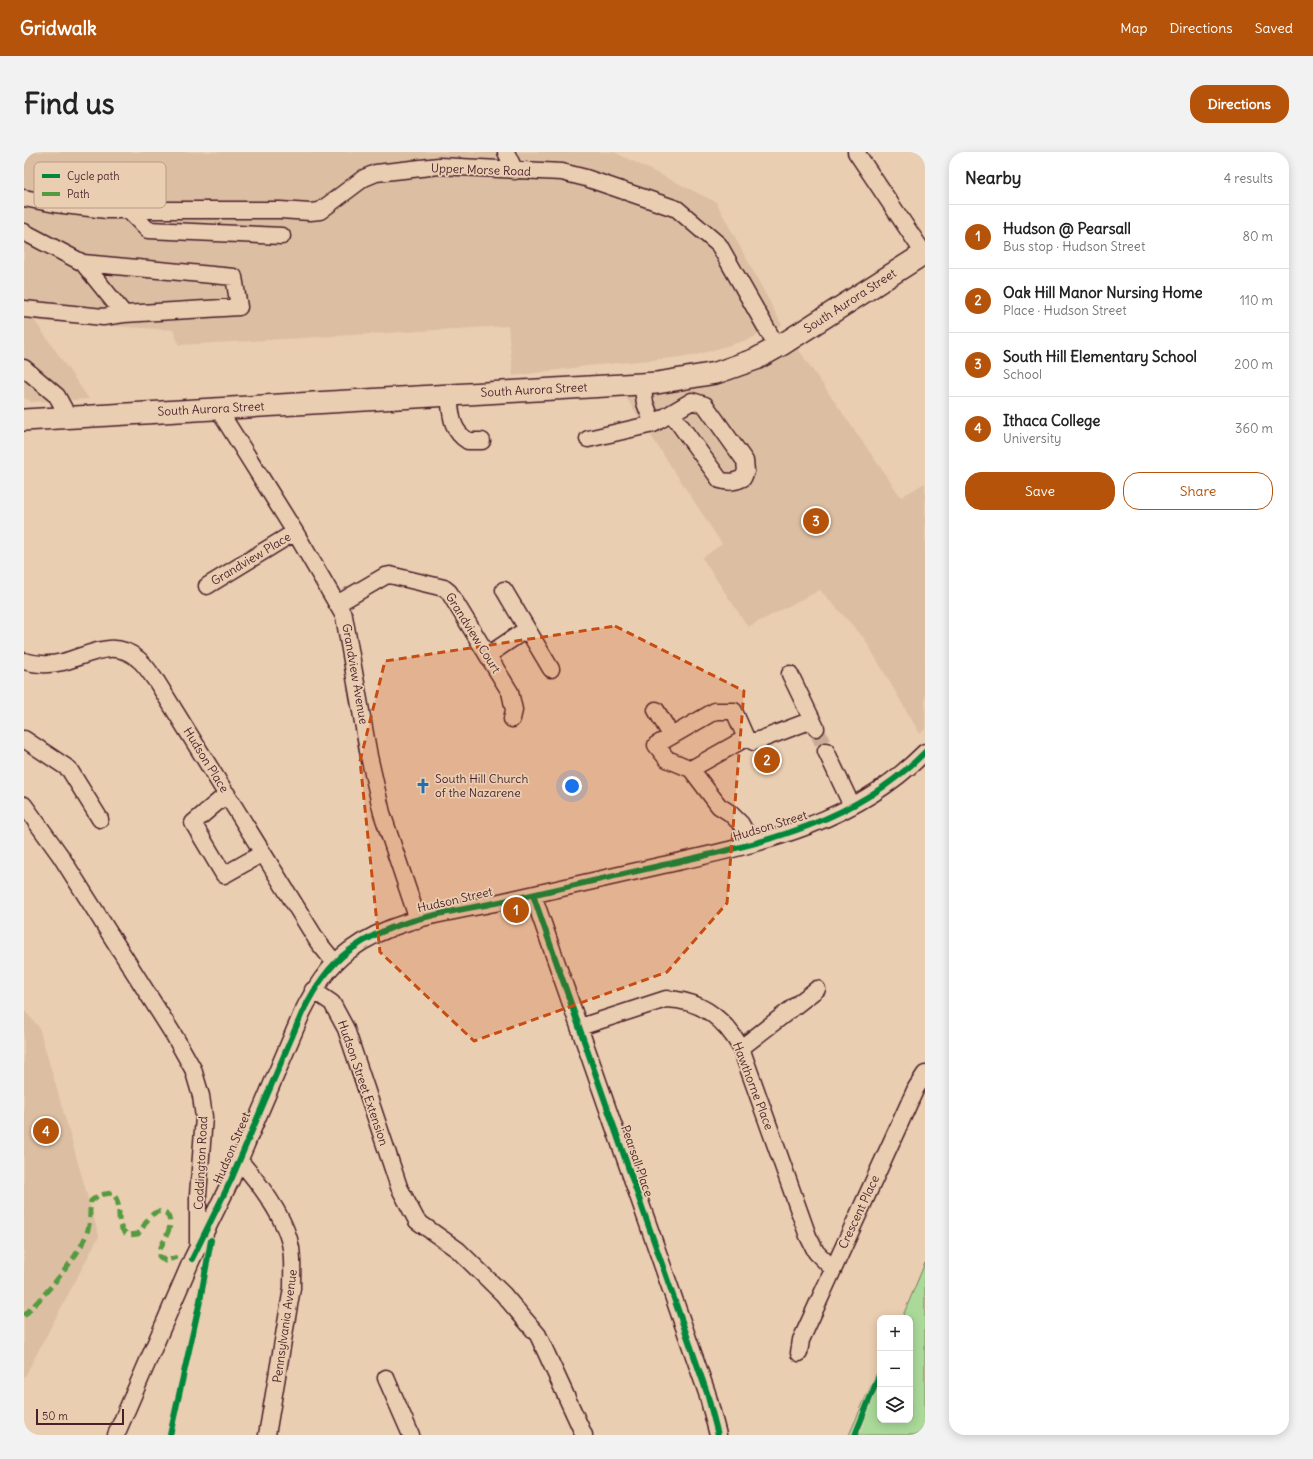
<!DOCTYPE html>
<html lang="en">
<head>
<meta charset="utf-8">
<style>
  :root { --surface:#fff; --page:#f2f2f2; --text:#222; --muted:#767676; --line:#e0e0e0; --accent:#b45309 }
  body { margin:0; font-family:Delius,sans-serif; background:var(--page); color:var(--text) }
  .controls { position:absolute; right:12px; bottom:12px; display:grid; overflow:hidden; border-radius:8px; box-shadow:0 2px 10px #0003 }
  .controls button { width:36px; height:36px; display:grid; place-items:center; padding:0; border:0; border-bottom:1px solid var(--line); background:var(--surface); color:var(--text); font:20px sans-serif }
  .scale { position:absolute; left:12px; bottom:10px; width:88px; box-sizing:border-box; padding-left:4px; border:2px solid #4a1f2b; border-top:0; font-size:11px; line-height:14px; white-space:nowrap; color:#4a1f2b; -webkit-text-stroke:3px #eaceb1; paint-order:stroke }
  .you { position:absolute; left:548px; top:634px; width:14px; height:14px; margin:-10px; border:3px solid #fff; border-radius:50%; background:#1a73e8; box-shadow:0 0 0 6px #1a73e833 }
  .badge { display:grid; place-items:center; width:26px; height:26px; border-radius:50%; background:var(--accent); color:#fff; font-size:13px; font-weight:700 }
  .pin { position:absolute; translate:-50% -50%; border:2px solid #fff; box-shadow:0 1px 4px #0006 }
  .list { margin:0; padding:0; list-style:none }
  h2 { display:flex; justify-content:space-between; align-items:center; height:52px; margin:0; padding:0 16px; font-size:17px }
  h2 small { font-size:13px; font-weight:400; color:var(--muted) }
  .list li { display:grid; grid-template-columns:26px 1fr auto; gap:12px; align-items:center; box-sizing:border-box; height:64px; padding:0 16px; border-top:1px solid var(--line) }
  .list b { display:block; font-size:15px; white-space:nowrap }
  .list p { margin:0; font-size:13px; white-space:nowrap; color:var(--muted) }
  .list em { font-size:13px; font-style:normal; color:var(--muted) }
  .actions { display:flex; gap:8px; padding:12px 16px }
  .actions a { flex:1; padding:9px 0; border:1px solid var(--accent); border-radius:16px; text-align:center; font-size:14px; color:var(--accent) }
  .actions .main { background:var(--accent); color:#fff }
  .icon { flex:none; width:22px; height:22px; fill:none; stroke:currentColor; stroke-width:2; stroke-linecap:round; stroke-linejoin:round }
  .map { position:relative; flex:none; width:901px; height:1283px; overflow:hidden; border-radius:16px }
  header { display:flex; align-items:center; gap:24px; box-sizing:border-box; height:56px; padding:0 20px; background:var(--accent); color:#fff }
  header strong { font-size:19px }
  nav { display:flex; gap:22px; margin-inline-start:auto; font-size:14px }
  .intro { display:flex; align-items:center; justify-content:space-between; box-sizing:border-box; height:96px; padding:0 24px }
  h1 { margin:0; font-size:28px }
  .button { padding:10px 18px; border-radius:16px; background:var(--accent); color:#fff; font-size:14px; font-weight:700 }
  main { display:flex; gap:24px; padding:0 24px }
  aside { flex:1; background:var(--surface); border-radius:16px; box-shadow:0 2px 10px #0003 }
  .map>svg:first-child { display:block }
</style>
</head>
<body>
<header>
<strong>Gridwalk</strong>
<nav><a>Map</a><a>Directions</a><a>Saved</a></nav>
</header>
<div class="intro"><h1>Find us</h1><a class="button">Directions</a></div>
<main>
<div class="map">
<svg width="901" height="1283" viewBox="0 0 901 1283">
  <rect width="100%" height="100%" fill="#eaceb1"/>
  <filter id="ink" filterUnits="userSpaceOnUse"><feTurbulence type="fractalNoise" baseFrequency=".025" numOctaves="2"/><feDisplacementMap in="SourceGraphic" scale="8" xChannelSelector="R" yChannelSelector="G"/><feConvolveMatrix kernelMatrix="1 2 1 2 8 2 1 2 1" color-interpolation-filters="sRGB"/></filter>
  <g filter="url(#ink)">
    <path fill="#dcbfa2" d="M0,0H590L692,50L758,173L723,188L669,204L563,214L489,224L484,174L155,193L149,178L11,169L65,247L8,250L0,246Z
      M772,194L877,345L901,331V577L896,582L840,486L796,438L724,475L678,406L698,392L599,241L697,233Z
      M0,858L15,875L75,1084L0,1226Z"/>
    <path fill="#aad999" stroke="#7a7c62" d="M901,1111V1283H825L856,1213V1268H886V1166H878Z"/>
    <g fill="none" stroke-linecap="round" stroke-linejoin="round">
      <path stroke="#caab96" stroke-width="16" stroke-dasharray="16 8" stroke-linecap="butt" d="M792,576L802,599"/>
      <g stroke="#4a1f2b" stroke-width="19">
        <path id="minor" d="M482,0L491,19
          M832,0L901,103
          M0,46L31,52L83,58H256L286,60L296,59L340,26L352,21L415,14L538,20L562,26L653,57L695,93L753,195
          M104,58L124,78L258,84
          M0,80L59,111L210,125L215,155L100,162L79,165L0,157
          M59,111L100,162
          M0,216L33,244L45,266
          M618,232L621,251L629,272L668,249L681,253L721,309L722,319L719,326C711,330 705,331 696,328L648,262
          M425,243C427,262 427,279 444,289H458
          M194,257L271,380L320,464L345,604L358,661L394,768
          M564,287L629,272
          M183,434L271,380
          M480,438L527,517
          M313,452L361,424L366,423L420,436L425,440L486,540L490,558L488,567
          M464,503L503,477
          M0,509C13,513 26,513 39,510C65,503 90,486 114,507C122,513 127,523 133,530L294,790L311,811
          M766,522L792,576
          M632,558L647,583
          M0,587L45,617L76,667
          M802,599L828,654
          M667,617L643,607L632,593L691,559H710L722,586
          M203,642L169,671L200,723L239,701
          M0,653L36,703L151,885L169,917L177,944L180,965L174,1043V1092
          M728,692L717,672L706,661L695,654L667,617L722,586L730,590L788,568
          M509,743L683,1241L694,1283
          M289,838L308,851L322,877L375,1035L393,1069L434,1098L479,1142L514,1183L560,1283
          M556,875L642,847C677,848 700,866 717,896L784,1084L792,1100L809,1117
          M717,896L793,837
          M215,1008C235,1031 262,1066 267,1096C269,1109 268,1123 268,1136L243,1283
          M775,1201L777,1188L892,936L901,922
          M362,1226L387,1283
          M92,1283L168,1107L207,1028L278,861C290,837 304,814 326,798C368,767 422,761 471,751C526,739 581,726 635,714C732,692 828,674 901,600"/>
      </g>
      <g stroke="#4a1f2b" stroke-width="24">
        <path id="major" d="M0,268L633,231L692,221L732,207L759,192L901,101"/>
      </g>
      <use href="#minor" stroke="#eaceb1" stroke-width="16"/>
      <use href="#major" stroke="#eaceb1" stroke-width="21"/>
      <path stroke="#559a41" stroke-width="5" stroke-dasharray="10 5" stroke-linecap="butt" d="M0,1164C19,1144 58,1103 64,1077C67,1068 65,1059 67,1049L75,1043L88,1041C102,1053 87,1075 105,1083L114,1082C122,1073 127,1054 142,1061C154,1075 135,1090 135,1104L141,1109L153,1105"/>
      <g stroke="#eaceb1" stroke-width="8">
        <path id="cycleway" d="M509,743L683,1241L694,1283
          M168,1107L207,1028L278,861C290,837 304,814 326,798C368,767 422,761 471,751C526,739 581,726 635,714C732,692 828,674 901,600
          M146,1283L176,1149L187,1088
          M831,1283L856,1221"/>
      </g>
      <use href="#cycleway" stroke="#00873e" stroke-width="6"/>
    </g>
  </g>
  <path fill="#c84d12" fill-opacity="0.2" stroke="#c84d12" stroke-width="3" stroke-dasharray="8 5" stroke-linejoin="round" d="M591,474L720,539L703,751L643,820L450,889L356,800L336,609L361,509Z"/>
  <defs>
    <g id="church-bare" transform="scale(1.2)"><path d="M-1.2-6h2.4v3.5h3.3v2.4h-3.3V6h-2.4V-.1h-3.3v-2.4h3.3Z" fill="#1f6fb2" stroke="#eaceb1" stroke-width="2.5" paint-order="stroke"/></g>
  </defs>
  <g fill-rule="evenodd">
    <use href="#church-bare" x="399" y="634"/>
  </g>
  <g text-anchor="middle" stroke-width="3.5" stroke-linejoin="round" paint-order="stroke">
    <g font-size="12" fill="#4a1f2b" stroke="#eaceb1">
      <text transform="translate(457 18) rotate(2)" y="4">Upper Morse Road</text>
      <text transform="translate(826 149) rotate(-33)" y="4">South Aurora Street</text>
      <text transform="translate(510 238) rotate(-3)" y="4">South Aurora Street</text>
      <text transform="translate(187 257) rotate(-3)" y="4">South Aurora Street</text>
      <text transform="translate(227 407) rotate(-31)" y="4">Grandview Place</text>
      <text transform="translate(449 481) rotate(58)" y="4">Grandview Court</text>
      <text transform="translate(331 522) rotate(80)" y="4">Grandview Avenue</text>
      <text transform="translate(182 608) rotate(58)" y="4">Hudson Place</text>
      <text transform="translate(746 674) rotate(-17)" y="4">Hudson Street</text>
      <text transform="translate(431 748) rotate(-13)" y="4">Hudson Street</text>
      <text transform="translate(339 931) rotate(71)" y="4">Hudson Street Extension</text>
      <text transform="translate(729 934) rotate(69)" y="4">Hawthorne Place</text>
      <text transform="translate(208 996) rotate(-67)" y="4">Hudson Street</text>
      <text transform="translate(613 1009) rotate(71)" y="4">Pearsall Place</text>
      <text transform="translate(177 1011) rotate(-87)" y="4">Coddington Road</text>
      <text transform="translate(835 1060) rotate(-65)" y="4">Crescent Place</text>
      <text transform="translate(261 1174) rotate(-82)" y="4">Pennsylvania Avenue</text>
    </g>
    <g font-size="12" fill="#4a1f2b" stroke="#eaceb1" text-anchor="start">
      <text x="411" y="631">South Hill Church<tspan x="411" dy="14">of the Nazarene</tspan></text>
    </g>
  </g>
  <rect x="10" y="10" width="132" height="46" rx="6" fill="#eaceb1" stroke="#ba9a89" stroke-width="1"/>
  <rect x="18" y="22" width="18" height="4" fill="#00873e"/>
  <rect x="18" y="40" width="18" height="4" fill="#559a41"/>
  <g font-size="11" fill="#4a1f2b">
    <text x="43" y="28">Cycle path</text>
    <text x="43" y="46">Path</text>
  </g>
</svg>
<div class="controls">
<button>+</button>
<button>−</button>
<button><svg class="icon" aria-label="layers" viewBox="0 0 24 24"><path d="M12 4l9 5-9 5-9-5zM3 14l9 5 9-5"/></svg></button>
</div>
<div class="scale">50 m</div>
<div class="you"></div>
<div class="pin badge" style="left:492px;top:758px">1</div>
<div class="pin badge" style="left:743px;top:608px">2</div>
<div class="pin badge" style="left:792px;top:369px">3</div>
<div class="pin badge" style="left:22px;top:979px">4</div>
</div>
<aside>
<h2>Nearby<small>4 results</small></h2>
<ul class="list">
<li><span class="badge">1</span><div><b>Hudson @ Pearsall</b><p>Bus stop · Hudson Street</p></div><em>80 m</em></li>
<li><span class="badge">2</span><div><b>Oak Hill Manor Nursing Home</b><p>Place · Hudson Street</p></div><em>110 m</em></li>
<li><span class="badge">3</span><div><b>South Hill Elementary School</b><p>School</p></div><em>200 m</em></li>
<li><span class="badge">4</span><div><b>Ithaca College</b><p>University</p></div><em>360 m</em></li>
</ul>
<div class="actions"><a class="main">Save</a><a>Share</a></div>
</aside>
</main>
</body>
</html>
